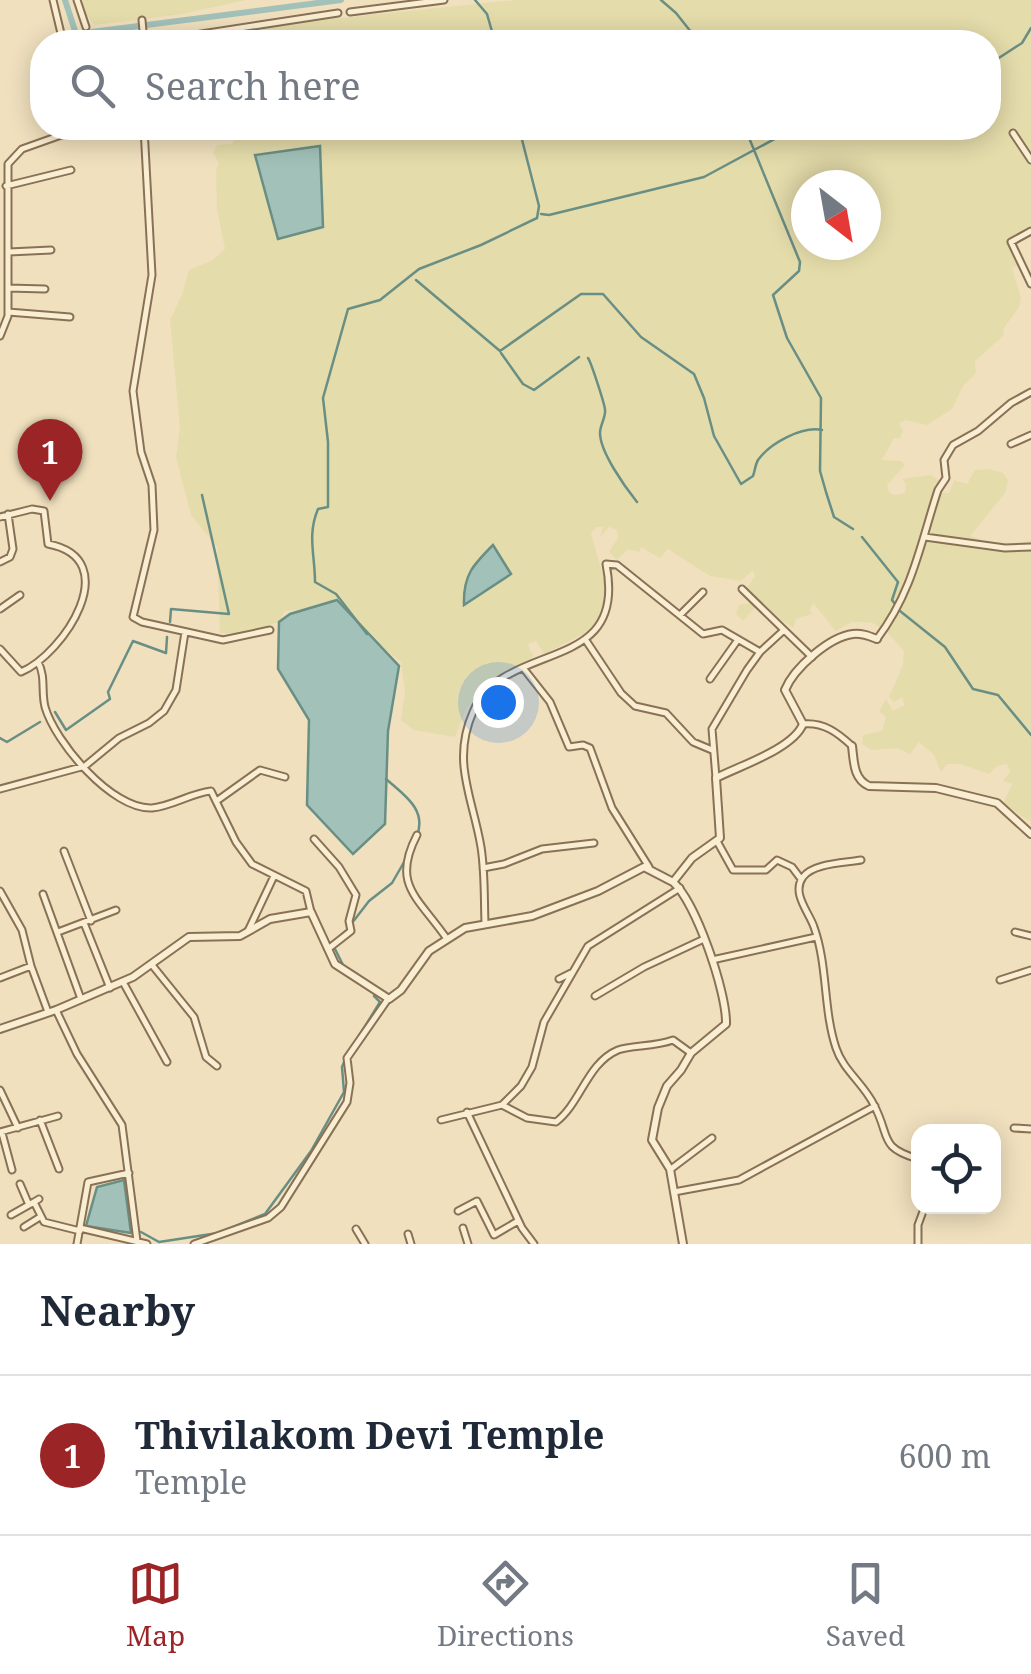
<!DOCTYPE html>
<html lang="en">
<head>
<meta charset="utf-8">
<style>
  :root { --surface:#fff; --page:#f2f2f3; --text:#1f2937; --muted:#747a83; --line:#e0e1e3; --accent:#9a2426 }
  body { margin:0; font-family:"Noto Serif",serif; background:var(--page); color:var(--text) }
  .controls { position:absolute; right:30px; bottom:30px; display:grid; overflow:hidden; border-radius:20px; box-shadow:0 5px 25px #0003 }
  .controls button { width:90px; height:90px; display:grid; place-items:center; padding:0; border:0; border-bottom:2px solid var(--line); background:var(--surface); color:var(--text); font:50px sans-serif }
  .compass { position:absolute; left:791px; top:170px; width:90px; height:90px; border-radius:50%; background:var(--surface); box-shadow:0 5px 25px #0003; rotate:149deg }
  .you { position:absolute; left:498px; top:702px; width:35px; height:35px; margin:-25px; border:8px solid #fff; border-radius:50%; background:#1a73e8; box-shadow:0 0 0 15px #1a73e833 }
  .badge { display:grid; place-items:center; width:65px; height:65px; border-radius:50%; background:var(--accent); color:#fff; font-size:32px; font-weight:700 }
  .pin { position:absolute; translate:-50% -82px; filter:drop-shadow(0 2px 5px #0008) }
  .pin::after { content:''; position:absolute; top:52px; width:35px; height:30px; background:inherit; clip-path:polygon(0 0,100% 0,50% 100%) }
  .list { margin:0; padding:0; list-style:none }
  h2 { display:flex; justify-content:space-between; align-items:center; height:130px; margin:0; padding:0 40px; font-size:42px }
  h2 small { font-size:32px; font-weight:400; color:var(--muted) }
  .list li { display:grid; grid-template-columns:65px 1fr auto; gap:30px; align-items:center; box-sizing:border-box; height:160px; padding:0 40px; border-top:2px solid var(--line) }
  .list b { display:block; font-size:38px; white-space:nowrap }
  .list p { margin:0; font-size:32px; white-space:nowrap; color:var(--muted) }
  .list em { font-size:32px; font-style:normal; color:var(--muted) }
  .icon { flex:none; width:55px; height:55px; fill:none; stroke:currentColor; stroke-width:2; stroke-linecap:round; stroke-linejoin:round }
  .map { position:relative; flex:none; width:1031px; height:1244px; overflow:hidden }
  .search { position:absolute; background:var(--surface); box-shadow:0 5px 25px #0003; left:30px; right:30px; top:30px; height:110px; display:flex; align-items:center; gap:25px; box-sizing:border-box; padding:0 35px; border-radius:40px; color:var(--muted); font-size:38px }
  .sheet { height:290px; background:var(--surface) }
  nav { display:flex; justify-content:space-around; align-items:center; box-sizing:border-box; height:140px; border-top:2px solid var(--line); background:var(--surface); font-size:28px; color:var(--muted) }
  nav a { display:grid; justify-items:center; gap:5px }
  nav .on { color:var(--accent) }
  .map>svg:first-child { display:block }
</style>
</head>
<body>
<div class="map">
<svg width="1031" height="1244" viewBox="0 0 1031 1244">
  <rect width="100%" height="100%" fill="#f0e0be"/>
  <path fill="#e5dcab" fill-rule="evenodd" d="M83,0H246L182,14L94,25L85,13Z
    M516,0H1031V230L1010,242L1022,264L1012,268L1021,298L1019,307L1003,329L1004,335L975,361L976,373L963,386L952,409L927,425L906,420L899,423L903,430L900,438H894L882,460L901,461L905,465L887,485L889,492L894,495L905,493L906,484L902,479L931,475L938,480L943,493H949L954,480L967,484L975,470L988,469L1003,473L1008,481L1005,493L970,536L1003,547L1031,540V822L1003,804L1012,784L1003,781L1010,772L1007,764L997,766L989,774L960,764H947L941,772L934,755L919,742L910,754L898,748L872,750L862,744L863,735L882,731L886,717L879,711L886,699L893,711L905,705L902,697L894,702L889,697L903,665L904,651L888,633L873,623L863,622H852L836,631L813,603L810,609L812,614L796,619L793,628L758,604L743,621L736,614L739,605L750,603L753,595L747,588L755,576L753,570L741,581L710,576L668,549L660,558L641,547L639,552L628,549L617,560L609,552L618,538L617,530L609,527L600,537L603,527H596L591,534L606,585L604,606L598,619L587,632L544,654L536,641L528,644L533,656L523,666L488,684L466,709L455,737L414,730L401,720L405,692L401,662L367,634L343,605L285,611L279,622L239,634L220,633L217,547L191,515L176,457L180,428L170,320L182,295L189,270L213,260L225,249L217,209L216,171L219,163L213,153L217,145L232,144L236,136L233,128H988V42H247L243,34L244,28ZM806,185H866V245H806Z"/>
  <path fill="#a2c1b8" stroke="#698f85" stroke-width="2.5" d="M320,146L323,227L278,239L255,155Z
    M493,545L511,574L464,605C463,575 473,565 493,545Z
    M337,600L399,666L388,731L385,824L353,854L307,805L309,720L278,669L279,622L290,614Z
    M124,1180L131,1233L86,1226L97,1187Z"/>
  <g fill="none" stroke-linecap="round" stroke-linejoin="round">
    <path stroke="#698f85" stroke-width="2.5" d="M475,0L487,14L495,42
      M661,0L676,13L699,42
      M988,65L1022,43L1031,28
      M745,128L800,262L799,271L773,295L787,338L821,398L820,471L826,492L834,517L853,529
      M541,214L549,215L704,177L795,128
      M416,280L500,351L581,294H603L641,337L694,374L704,398L714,436L741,484L753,476C755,471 755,465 758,460C770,443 802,426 822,430
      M501,353L523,384L534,390L579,357
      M588,358C591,362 605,405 605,410C606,417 600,425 600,433C600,452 625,487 637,502
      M862,537L898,582L892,600L895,604
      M900,611L945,647L973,689L998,695L1031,735
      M170,622L171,609L229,614L202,495
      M367,634L336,594L315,582C315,555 307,535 318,509L328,507V442L323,398L348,309L380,300L419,269L481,245L537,218L539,206L519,128
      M55,712L66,730L110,699L108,692L133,641L166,653L167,637
      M0,738L7,742L40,722
      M386,779C404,795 427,809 417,836
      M352,923L369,901L392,883L407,857
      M343,965L332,943L348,929
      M359,1036L380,1002L374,996
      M141,1232L159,1242L218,1233L265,1214L311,1151L344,1092L342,1067L345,1060"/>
    <path stroke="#a2c1b8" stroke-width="6" d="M65,0L76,34L341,0"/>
    <g stroke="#897156" stroke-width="9">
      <path id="minor" d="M53,0L63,42
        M77,0L86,27
        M350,12L444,0
        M142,20L144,42
        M87,38V42
        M149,42L338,13
        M144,128L152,275L133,391L141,452L152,485L154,530L133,617L142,622L223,640L270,630
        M1013,133L1031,160
        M6,186L71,170
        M1031,231L1011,242L1031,284
        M9,252L51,250
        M8,288L45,289
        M8,312L70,317
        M0,336L8,316V164L22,149L81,128
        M1011,444L1031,435
        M0,517L32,509L44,511L48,544C126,559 64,654 21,672L0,649
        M925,537L1005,548L1031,547
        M0,562L10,557L13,549L8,514
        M742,589L812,657
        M0,609L20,595
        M680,615L703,592
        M585,639L621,693L635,706L666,713L693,742L712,750
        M877,639C913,591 920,545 938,490L946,478L944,460L953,445L978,431L1011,403L1031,392
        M38,662C46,677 41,691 45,707C55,742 112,810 152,808C173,806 191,793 211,791L236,842L252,864L306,891L311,912
        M524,669L550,702L569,747L583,745L590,748L612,808L649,867
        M710,679L737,641
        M803,724C824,722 838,733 852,746
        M716,778L712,729L747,670L760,652L784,630
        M0,789L85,766L119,738L149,723L164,711L176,690L185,632
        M218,800L260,770L285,777
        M417,835C391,885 418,897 447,939
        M314,839L339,867L356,895L349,921L351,931L328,949
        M718,843L733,870H766L777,860L792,867L801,879
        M64,851L91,921
        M861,860C845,863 813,863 803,877C791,893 809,912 814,927C828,966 823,1009 836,1048C843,1070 864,1084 874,1105C891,1137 878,1147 918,1159
        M483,868L504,864L542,849L594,843
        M0,891L22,930L31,966
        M43,894L81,999
        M84,923L110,988
        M485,923C484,898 485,872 481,847C473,798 451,762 473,712C504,638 629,677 606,564L617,565L703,634L722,630L760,652
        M248,931L274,876
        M58,932L116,910
        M1015,932L1031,936
        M712,960L816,937
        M152,965L194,1017L206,1057L217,1066
        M0,978L31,966L48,1012
        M559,979L571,973
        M1000,980L1031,970
        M123,982L167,1062
        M595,996L644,967L704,939
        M56,1010L77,1054L122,1125L137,1241
        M0,1090L18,1128
        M502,1105L527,1118L556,1122C581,1103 587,1063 618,1050C632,1045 654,1047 673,1040L691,1053
        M467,1112L522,1228L534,1244
        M40,1120L59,1169
        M441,1120L502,1105L521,1086L532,1067L544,1022L588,946L680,888
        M1014,1128L1031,1129
        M0,1132L58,1116
        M2,1133L12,1170
        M671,1169L712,1138
        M20,1184L29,1205
        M674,1192L739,1180L875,1106
        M39,1199L34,1202L44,1222L80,1231
        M458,1211L477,1201L494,1235L518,1221
        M11,1215L34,1202
        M24,1227L40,1217
        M80,1228L147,1244
        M463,1228L468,1244
        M356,1229L365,1244
        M408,1234L411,1244
        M77,1244L88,1182L129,1173
        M194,1244L268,1218L281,1207L347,1102L350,1083L347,1058L388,999
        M918,1244V1225L925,1206"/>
    </g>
    <g stroke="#897156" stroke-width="10">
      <path id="tertiary" d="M852,746C854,761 853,779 869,786L936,788L997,803L1031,834
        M0,1029L56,1010L133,977L189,937L240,936L270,919L311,912L335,964L389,999L401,990L429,951L465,928L532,916L598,891L644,867L673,882
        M683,1244L670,1169L652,1140L658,1108L667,1086L681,1070L691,1053L726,1024C727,993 696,902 673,882L692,858L720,838L716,778C739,766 793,749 803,724L785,690C794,668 829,637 853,634C862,633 869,636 877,639"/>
    </g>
    <use href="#minor" stroke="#faeed2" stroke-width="5"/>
    <use href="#tertiary" stroke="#faeed2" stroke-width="6"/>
  </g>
</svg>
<div class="controls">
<button><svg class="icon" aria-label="locate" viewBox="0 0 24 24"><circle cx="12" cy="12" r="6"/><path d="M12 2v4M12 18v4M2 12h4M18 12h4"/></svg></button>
</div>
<svg class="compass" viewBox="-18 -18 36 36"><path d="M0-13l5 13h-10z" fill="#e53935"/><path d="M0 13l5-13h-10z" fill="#747a83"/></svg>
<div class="you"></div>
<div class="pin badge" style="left:50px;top:501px">1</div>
<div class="search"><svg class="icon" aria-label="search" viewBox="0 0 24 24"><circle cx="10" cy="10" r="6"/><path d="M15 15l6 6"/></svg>Search here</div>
</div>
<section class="sheet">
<h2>Nearby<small></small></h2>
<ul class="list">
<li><span class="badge">1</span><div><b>Thivilakom Devi Temple</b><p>Temple</p></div><em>600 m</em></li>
</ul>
</section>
<nav>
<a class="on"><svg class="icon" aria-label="map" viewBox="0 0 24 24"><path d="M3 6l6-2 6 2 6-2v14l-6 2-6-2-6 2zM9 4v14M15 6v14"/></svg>Map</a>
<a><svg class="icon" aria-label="directions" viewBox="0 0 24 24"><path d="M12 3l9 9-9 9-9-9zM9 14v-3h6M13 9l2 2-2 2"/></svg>Directions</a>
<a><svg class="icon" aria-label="saved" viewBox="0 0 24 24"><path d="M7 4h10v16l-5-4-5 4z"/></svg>Saved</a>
</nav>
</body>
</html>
